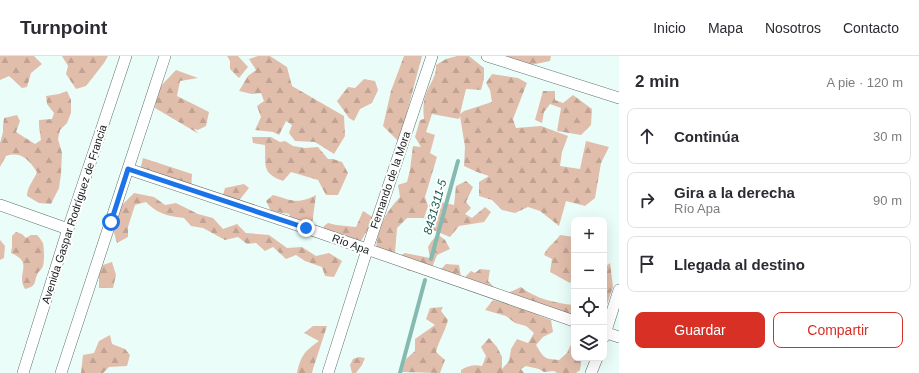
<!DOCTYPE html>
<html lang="es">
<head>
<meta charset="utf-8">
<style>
  :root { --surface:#fff; --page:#f2f2f3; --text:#2b2b33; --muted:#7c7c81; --line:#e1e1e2; --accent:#d93025 }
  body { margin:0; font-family:Arial,sans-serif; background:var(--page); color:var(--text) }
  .controls { position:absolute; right:12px; bottom:12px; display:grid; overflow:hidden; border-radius:8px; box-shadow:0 4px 16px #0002 }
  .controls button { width:36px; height:36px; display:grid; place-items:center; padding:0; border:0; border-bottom:1px solid var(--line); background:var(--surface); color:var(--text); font:20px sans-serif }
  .stop { position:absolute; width:12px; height:12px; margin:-9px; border:3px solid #1a73e8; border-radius:50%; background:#fff }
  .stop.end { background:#1a73e8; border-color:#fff; box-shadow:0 1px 4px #0008 }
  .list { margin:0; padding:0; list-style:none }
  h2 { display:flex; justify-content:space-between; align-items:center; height:52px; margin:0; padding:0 16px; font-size:17px }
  h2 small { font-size:13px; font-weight:400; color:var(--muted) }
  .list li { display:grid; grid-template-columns:26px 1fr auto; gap:12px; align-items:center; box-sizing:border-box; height:56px; margin:0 8px 8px; padding:0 8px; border:1px solid var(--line); border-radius:8px }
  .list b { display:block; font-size:15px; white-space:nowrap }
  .list p { margin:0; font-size:13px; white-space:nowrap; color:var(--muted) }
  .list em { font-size:13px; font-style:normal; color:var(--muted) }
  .actions { display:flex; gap:8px; padding:12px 16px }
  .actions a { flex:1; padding:9px 0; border:1px solid var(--accent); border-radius:8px; text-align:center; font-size:14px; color:var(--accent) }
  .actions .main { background:var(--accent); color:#fff }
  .icon { flex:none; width:22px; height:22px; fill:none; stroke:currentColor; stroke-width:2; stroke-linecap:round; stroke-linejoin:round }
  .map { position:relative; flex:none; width:619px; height:317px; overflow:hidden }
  header { display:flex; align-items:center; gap:24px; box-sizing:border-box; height:56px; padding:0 20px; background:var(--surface); border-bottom:1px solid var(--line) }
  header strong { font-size:19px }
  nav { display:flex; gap:22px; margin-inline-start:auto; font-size:14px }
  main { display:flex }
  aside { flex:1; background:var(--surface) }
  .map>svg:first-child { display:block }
</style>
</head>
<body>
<header>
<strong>Turnpoint</strong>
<nav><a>Inicio</a><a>Mapa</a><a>Nosotros</a><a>Contacto</a></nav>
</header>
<main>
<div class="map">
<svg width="619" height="317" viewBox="0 0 619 317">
  <defs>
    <pattern id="forest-firs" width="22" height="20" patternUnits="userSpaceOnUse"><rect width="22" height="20" fill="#e1bdab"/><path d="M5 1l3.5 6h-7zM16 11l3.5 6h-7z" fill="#c0a293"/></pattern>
  </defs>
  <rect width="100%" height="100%" fill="#ebfdf9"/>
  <path fill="url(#forest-firs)" d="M0,0H34L42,8L31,17L27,31L22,32L9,20L0,24Z
    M62,0H108L104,7L86,30L76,33L66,18L68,10Z
    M227,0H238L248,11L239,22L230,13V5Z
    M258,0H270L287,11L292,30L344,60L345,80L334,98L315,86L295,85L289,77L292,69L286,65L279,79L273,76L255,74L261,61L257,50L264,45L261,37L252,38L239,35L248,20L256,14L249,3Z
    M404,0H422L399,86L383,70L391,35Z
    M457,0H469L484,12V23L481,34L466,33L460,58L464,55L492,46L490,34L486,27L492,18L518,22L527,27L513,63L516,72L541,70L568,80L562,96L560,110L580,113L586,85L609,91L601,107L595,142L585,150L566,145L559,170L540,155L528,151L515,157L502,154L492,144L479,140V126L489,120L477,116L464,110L465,91L460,60L459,63L432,58L426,76L435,79L430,97L437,101L425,141L428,150L424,162H407L397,172L395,197H385L376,192C379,170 385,157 400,141L398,129L407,126L410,114L413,90L421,91L415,81L420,64L424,63C423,54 423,46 426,38C430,27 437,20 436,9L446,3Z
    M496,0H551L550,5L521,11Z
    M176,14L198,22L180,25L177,40L209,56L206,70L198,74L194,73L199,78L155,52L157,34Z
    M364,23L375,25L378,34L372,47L360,53L354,65L349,62L337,45L348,31L355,32Z
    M67,35L71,44V57L67,67L60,74L58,83L62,97L61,118L59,132L51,148L39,147L27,140C27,131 34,124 37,116C29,104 21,95 6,100L0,111V87L3,76V70L4,62L17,59L20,65L16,76L35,88L41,84L39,70V64L52,63L54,57L47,48L46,40L59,38Z
    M543,35H555V44L563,47L573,39L592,53L591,69L581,79L557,75L561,52L550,48L544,56L542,67L535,64Z
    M252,81H271L280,86L285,85L293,90L305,92L318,91L328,103H333L342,106L348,117L338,139H326L318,124L291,116L283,125C261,117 266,109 265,89L253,87Z
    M143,102L192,118L191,134L140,114Z
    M466,125L473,131L466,146L471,152L465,158L472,162L485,151L491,156L484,166L459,170L450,181L426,171L427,167L425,162L428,156L430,146L436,145L454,149L456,130Z
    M244,128L249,132L237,147L223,139L225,132Z
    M134,137L154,141L165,149L176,147L198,158L213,162L223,173L237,168L246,177L269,179L287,192L302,191L316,200L329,197L342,205L334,221L325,220L322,211L305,205L296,199L286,203L273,191L265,195L256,187L247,188L238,181L225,184L203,172L191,170L184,162C167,160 158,158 146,146L135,149L128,171V181L117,187L111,166L123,148Z
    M273,139C291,144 297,149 316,139L312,169L293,166L289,158L271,155L266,145Z
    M363,155L374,162L360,187L350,184L342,191L331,186L322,180L324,170L328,167L336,169L356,171Z
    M16,176L22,178L26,182L31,179H37C40,182 41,184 43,187C44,192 45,208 42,212C42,213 38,216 38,217C33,226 38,230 25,233C15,218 35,207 11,197L12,191V180Z
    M560,179L574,181V221L570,227L550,216L552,203L544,199C548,189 554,188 560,179Z
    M436,180H440L445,184L450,193L437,199L433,209L434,212L415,213L409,215L399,208L398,201L405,197L430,202L428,191L431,186Z
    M0,184L5,190L4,202L0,204Z
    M112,206L116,219L113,232H99V219L103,209Z
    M610,207L613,231L604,257V212Z
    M446,208L459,209L461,221L444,222L441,213Z
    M480,213L490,214L488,225L494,231L476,236L466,229V220L471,215L475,217Z
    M521,231C536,243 555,247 574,249V269L553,262L528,251H517L529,254L540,260L551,264L553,276L543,281L536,289C544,302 544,303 559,304L567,297L572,286L574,285V302H582L580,314L576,317H557L554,315L544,316L539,313L526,310L521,313L524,317H461V314C467,310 475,308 482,310L486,300L481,291L489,282L497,291L502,301V313L509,305L511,293L517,283L528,287L534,277L526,270L515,267L506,260L485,254L493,244L515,250L506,241L510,236Z
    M443,251L441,255L448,264C445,276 439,284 436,296L445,304L440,317L402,316L406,303L415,295V283L435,269L426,263L430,252Z
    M313,270H327L313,313L312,317H297C301,299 305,295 319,285L304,277Z
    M110,279L112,288L125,293L130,299L127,310L109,311L103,317H81L83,299L94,297L99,285Z
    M359,301L365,302L362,309L356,317H352L350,309L353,303Z"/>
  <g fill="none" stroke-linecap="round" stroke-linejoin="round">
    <path stroke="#84baaf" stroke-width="4" d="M431,203L458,105
      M400,317L425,224"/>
    <g stroke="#60706d" stroke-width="12">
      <path id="minor" d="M487,0L619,42
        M128,113L306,172L574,265
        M0,149L68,173
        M604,276L619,281
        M604,281L619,234
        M23,317L68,173L126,0
        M61,317L165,0
        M328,317L367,194L432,0
        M591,317L597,302"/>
    </g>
    <use href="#minor" stroke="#fff" stroke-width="11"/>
  </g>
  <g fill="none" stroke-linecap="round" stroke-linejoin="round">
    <path stroke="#1a73e8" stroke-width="5" d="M111,166L128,113L306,172"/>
  </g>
  <g text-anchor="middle" stroke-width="4" stroke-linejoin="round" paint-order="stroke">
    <g font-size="11" fill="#161c1b" stroke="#fff">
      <text transform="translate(390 124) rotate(-71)" y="4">Fernando de la Mora</text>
      <text transform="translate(74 158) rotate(-72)" y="4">Avenida Gaspar Rodríguez de Francia</text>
      <text transform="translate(351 188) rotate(20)" y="4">Río Apa</text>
    </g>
    <g font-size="12" font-style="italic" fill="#186055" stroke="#fff">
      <text transform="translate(435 151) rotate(-74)" y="4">8431311-5</text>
    </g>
  </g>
</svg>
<div class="controls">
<button>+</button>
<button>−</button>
<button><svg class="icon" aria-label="locate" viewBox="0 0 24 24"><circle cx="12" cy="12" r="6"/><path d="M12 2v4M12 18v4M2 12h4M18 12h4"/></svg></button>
<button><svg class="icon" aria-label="layers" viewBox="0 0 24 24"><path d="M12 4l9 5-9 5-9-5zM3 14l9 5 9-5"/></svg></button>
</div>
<div class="stop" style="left:111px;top:166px"></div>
<div class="stop end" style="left:306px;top:172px"></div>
</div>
<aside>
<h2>2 min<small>A pie · 120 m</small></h2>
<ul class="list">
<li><svg class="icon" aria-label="ahead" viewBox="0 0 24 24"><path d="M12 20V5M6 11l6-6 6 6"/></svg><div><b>Continúa</b></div><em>30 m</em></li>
<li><svg class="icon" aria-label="right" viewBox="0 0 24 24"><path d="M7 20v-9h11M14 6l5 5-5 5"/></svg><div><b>Gira a la derecha</b><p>Río Apa</p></div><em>90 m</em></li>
<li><svg class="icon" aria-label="arrive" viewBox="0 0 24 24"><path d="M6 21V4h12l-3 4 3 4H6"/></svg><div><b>Llegada al destino</b></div></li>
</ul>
<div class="actions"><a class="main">Guardar</a><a>Compartir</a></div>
</aside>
</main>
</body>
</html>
